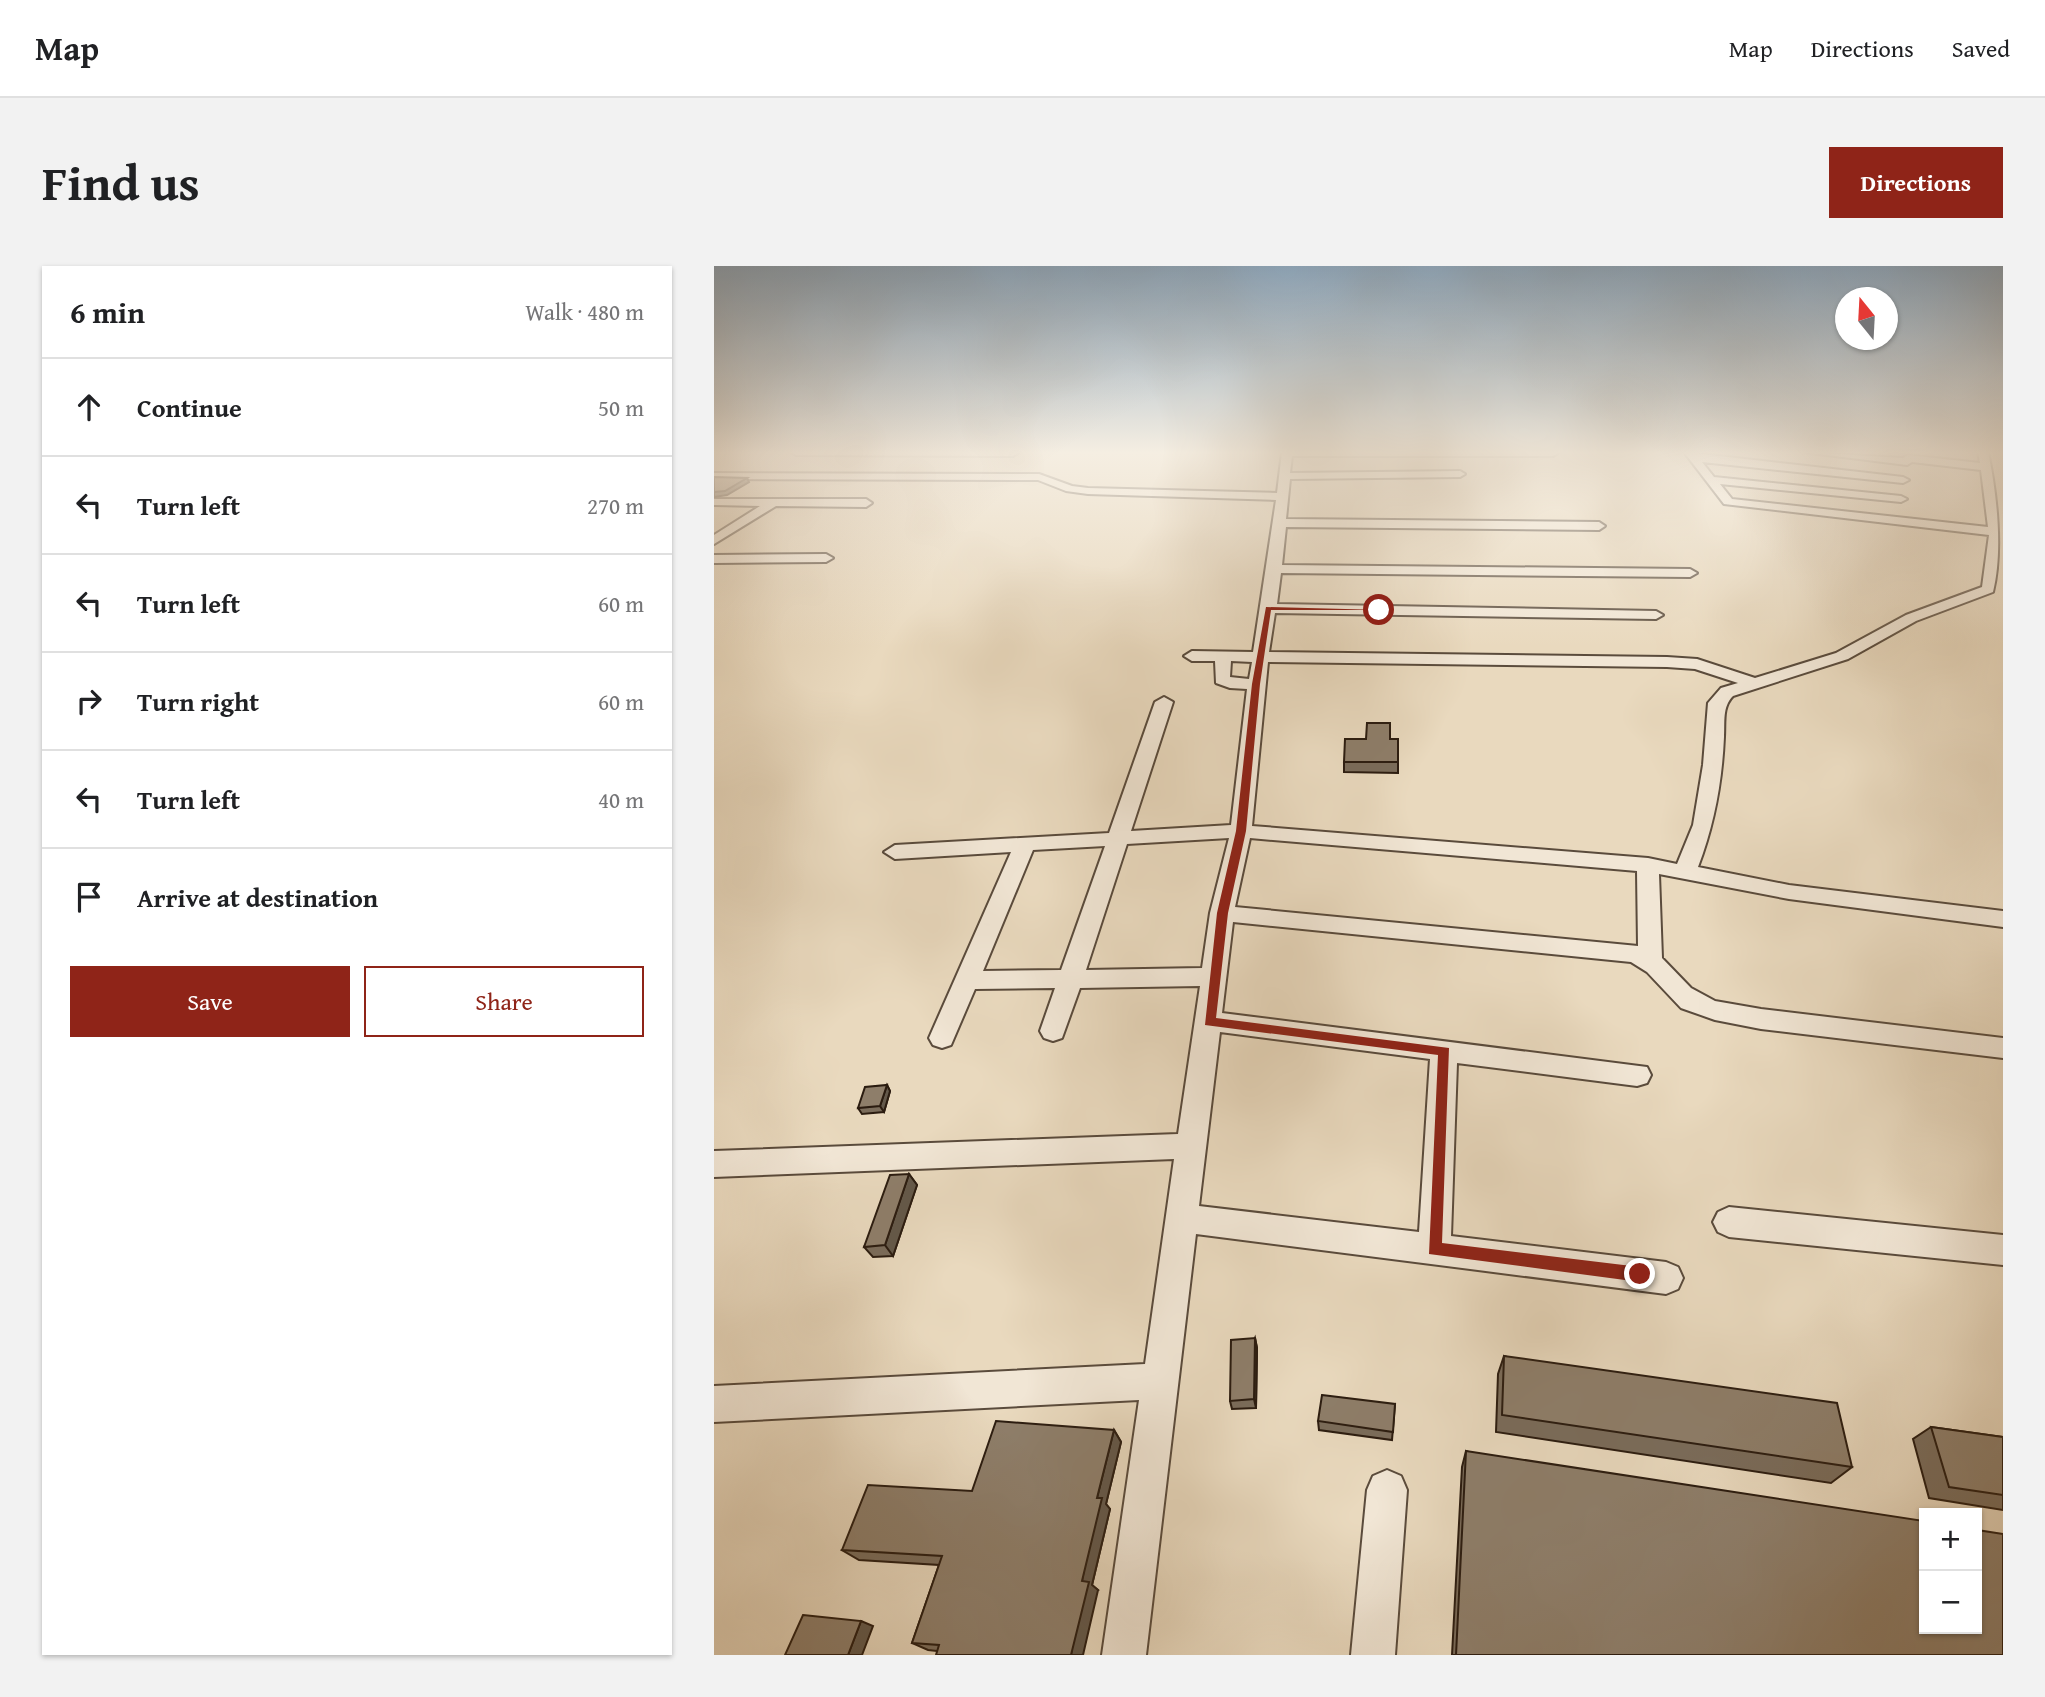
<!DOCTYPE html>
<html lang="en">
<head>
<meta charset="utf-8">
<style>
  :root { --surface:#fff; --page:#f2f2f2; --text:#202124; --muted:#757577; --line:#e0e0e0; --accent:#8f2418 }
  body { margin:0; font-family:"Gentium Book Plus",serif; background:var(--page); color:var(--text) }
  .controls { position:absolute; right:21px; bottom:21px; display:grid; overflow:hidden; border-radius:0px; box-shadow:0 2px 5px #0004 }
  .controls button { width:63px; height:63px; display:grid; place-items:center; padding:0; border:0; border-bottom:2px solid var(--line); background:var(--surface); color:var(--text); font:35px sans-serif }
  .compass { position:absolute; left:1121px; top:21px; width:63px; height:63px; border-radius:50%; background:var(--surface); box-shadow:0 2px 5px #0004; rotate:342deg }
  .stop { position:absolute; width:21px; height:21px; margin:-16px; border:5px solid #8f2418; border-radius:50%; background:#fff }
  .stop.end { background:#8f2418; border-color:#fff; box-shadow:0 2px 7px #0008 }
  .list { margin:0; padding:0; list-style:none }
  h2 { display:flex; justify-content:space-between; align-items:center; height:91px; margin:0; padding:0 28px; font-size:30px }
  h2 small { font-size:23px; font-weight:400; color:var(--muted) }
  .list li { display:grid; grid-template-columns:46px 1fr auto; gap:21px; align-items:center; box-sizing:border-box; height:98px; padding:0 28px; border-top:2px solid var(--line) }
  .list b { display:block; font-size:26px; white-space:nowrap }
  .list em { font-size:23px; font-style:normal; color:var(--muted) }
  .actions { display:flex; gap:14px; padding:21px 28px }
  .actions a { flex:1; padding:16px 0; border:2px solid var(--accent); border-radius:0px; text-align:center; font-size:24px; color:var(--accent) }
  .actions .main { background:var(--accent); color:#fff }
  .icon { flex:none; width:38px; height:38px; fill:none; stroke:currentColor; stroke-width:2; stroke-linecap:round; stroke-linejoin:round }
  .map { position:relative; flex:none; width:1289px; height:1389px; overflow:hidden; border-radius:0px }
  header { display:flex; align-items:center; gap:42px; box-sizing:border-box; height:98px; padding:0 35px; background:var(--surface); border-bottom:2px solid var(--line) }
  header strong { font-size:33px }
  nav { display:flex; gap:38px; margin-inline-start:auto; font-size:24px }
  .intro { display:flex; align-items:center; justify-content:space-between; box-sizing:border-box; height:168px; padding:0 42px }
  h1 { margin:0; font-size:49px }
  .button { padding:18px 32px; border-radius:0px; background:var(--accent); color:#fff; font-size:24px; font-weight:700 }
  main { display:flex; gap:42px; padding:0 42px }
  aside { flex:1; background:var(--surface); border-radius:0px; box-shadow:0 2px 5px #0004 }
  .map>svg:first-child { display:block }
</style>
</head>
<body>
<header>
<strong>Map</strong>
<nav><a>Map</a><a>Directions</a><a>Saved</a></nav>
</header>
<div class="intro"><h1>Find us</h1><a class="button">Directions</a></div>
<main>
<aside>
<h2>6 min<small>Walk · 480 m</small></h2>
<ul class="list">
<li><svg class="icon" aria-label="ahead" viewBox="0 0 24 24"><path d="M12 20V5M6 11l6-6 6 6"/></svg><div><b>Continue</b></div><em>50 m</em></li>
<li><svg class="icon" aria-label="left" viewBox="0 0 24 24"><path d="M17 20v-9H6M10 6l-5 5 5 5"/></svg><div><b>Turn left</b></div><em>270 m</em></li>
<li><svg class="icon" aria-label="left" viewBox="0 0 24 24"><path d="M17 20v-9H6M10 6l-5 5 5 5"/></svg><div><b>Turn left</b></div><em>60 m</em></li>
<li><svg class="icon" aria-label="right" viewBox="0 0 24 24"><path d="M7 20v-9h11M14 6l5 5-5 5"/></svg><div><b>Turn right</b></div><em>60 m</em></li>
<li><svg class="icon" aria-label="left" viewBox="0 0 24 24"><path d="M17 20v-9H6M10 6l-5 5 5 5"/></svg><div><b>Turn left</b></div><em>40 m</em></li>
<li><svg class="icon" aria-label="arrive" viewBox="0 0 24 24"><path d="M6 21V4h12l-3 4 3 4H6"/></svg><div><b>Arrive at destination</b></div></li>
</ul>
<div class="actions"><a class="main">Save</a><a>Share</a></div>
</aside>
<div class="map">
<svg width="1289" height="1389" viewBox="0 0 1289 1389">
  <rect width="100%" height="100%" fill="#e9d9be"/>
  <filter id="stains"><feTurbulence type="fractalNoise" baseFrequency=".00286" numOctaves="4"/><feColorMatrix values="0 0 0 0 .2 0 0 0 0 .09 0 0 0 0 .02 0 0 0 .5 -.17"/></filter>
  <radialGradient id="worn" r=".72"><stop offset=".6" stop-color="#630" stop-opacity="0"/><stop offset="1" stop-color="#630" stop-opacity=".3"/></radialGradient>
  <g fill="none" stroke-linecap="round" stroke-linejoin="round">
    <g stroke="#5a4b3c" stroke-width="4">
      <path id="minor" d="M77,186H304V187L299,190L82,189Z
        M568,186L844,187L839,190H578L576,207L746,205L751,208L746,211L576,213L572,253L885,256L891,260L885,264L572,261L568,299L976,303L983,307L976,311L567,307L563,338L942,345L949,349L942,353L561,347L555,386L953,391L983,393L1041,412L1122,387L1192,349L1268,321L1275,269L1010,238L970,186L1189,211L1195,214L1189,217L988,196L1000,211L1187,230L1193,233L1187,236L1006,218L1018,233L1274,261L1267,204L1198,196L1193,199L1089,186L1189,192L1194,189L1266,197L1264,186H1274C1283,228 1289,286 1279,326L1202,355L1134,393L1019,430C1008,441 1011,456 1010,471C1008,517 1000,559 984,601L1075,619L1289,645V661L1075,633L945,608L948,692L977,722L1001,735L1047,743L1289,772V792L1047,763L1001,754L967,742L933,706L917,696L519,656L508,747L933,801L937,809L933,817L923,820L743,797L737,970L952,996L964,1001L969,1012L964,1023L952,1028L482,968L432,1389H388L425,1134L0,1156V1120L431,1098L460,893L0,911V885L464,868L486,720L366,722L348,772L339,775L330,772L326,765L341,722L261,723L237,779L228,782L219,779L215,772L297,586L181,593L170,586L181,579L395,567L441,436L450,431L459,436L417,565L517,559L533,423L516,422L502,417L501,395H478L470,390L478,385L539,386L562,234L374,228L352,225L324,214L0,213V207L325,208L358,220L374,222L563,227ZM517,395L538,396L535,413L516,411ZM554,396L953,401L981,403L1024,417L1007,422L994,437L989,499L979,559L963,598L934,592L538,560ZM515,572L496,647L488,702L372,704L413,578ZM536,572L923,605L924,680L521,641ZM391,580L347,704L269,705L319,584ZM506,766L716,793L705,966L485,940Z
        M0,233H152L158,237L152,241L62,240L0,278V269L46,240L0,239Z
        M0,289L112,288L119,292L112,296L0,297Z
        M1015,941L1289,969V999L1015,971L1004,966L999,956L1004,946Z
        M673,1204L687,1210L693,1224L681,1389H637L653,1224L659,1210Z"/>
    </g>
    <use href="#minor" fill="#f1e6d5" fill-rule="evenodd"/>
  </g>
  <path fill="#7a6c5b" stroke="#2b1c10" stroke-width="2" d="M676,473L684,496V507L630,506V496Z
    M173,819L176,825L170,846L148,848L144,842Z
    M195,908L203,919L179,990L159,991L150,981Z
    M541,1072L543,1082L542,1142L518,1143L516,1135Z
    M790,1090L1138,1201L1117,1217L782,1166L784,1108Z
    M681,1138L678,1174L605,1164L604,1155Z
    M1217,1161L1289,1171V1244L1215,1232L1199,1173Z
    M400,1164L407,1176L392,1238L396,1243L378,1319L384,1324L223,1385L214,1384L198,1377L225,1299L145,1294L128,1284L258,1225Z
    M752,1185L1289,1389H738L748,1201Z"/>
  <path fill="#63584a" stroke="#2b1c10" stroke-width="2" d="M33,212L35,216L13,229L0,231V226Z
    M173,819L176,825L170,846L166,840Z
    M195,908L203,919L179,990L171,979Z
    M541,1072L543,1082L542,1142L540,1133Z
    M400,1164L407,1176L392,1238L396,1243L378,1319L384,1324L369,1389H357L368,1315L383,1232Z
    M147,1355L159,1360L148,1389H134Z"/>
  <path fill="#8e7e6a" stroke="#2b1c10" stroke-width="2" d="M0,211L33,212L11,225L0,226Z
    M653,457H676V473H684V496H630L631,473H652Z
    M173,819L166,840L144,842L151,821Z
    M195,908L171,979L150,981L176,909Z
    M541,1072L540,1133L516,1135L517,1074Z
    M790,1090L1123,1137L1138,1201L788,1149Z
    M608,1129L681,1138L679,1166L604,1155Z
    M282,1155L400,1164L383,1232H388L368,1315L375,1316L357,1389H222L225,1379L198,1377L228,1290L128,1284L154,1219L258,1225Z
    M1217,1161L1289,1171V1229L1235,1221Z
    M752,1185L1210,1255V1363H1263V1264L1289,1268V1389H742Z
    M89,1349L147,1355L134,1389H71Z"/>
  <linearGradient id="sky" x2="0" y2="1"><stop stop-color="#8ea9c0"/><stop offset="0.49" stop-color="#f5eee2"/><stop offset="1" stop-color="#f5eee2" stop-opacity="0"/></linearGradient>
  <rect width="1289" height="381" fill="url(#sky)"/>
  <path fill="#8f2418" d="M552,341L669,344H557L546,418L532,565L514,647L502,752L735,782L728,977L926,1001L933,1008L931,1014L926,1016L715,988L724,789L491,759L503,647L522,565L538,418Z"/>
  <rect width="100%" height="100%" filter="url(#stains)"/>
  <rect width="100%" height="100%" fill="url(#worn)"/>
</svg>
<div class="controls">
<button>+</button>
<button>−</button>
</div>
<svg class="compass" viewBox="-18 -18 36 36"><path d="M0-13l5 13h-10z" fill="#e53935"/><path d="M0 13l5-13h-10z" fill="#757577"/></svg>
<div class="stop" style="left:665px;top:344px"></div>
<div class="stop end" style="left:926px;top:1008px"></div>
</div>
</main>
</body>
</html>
